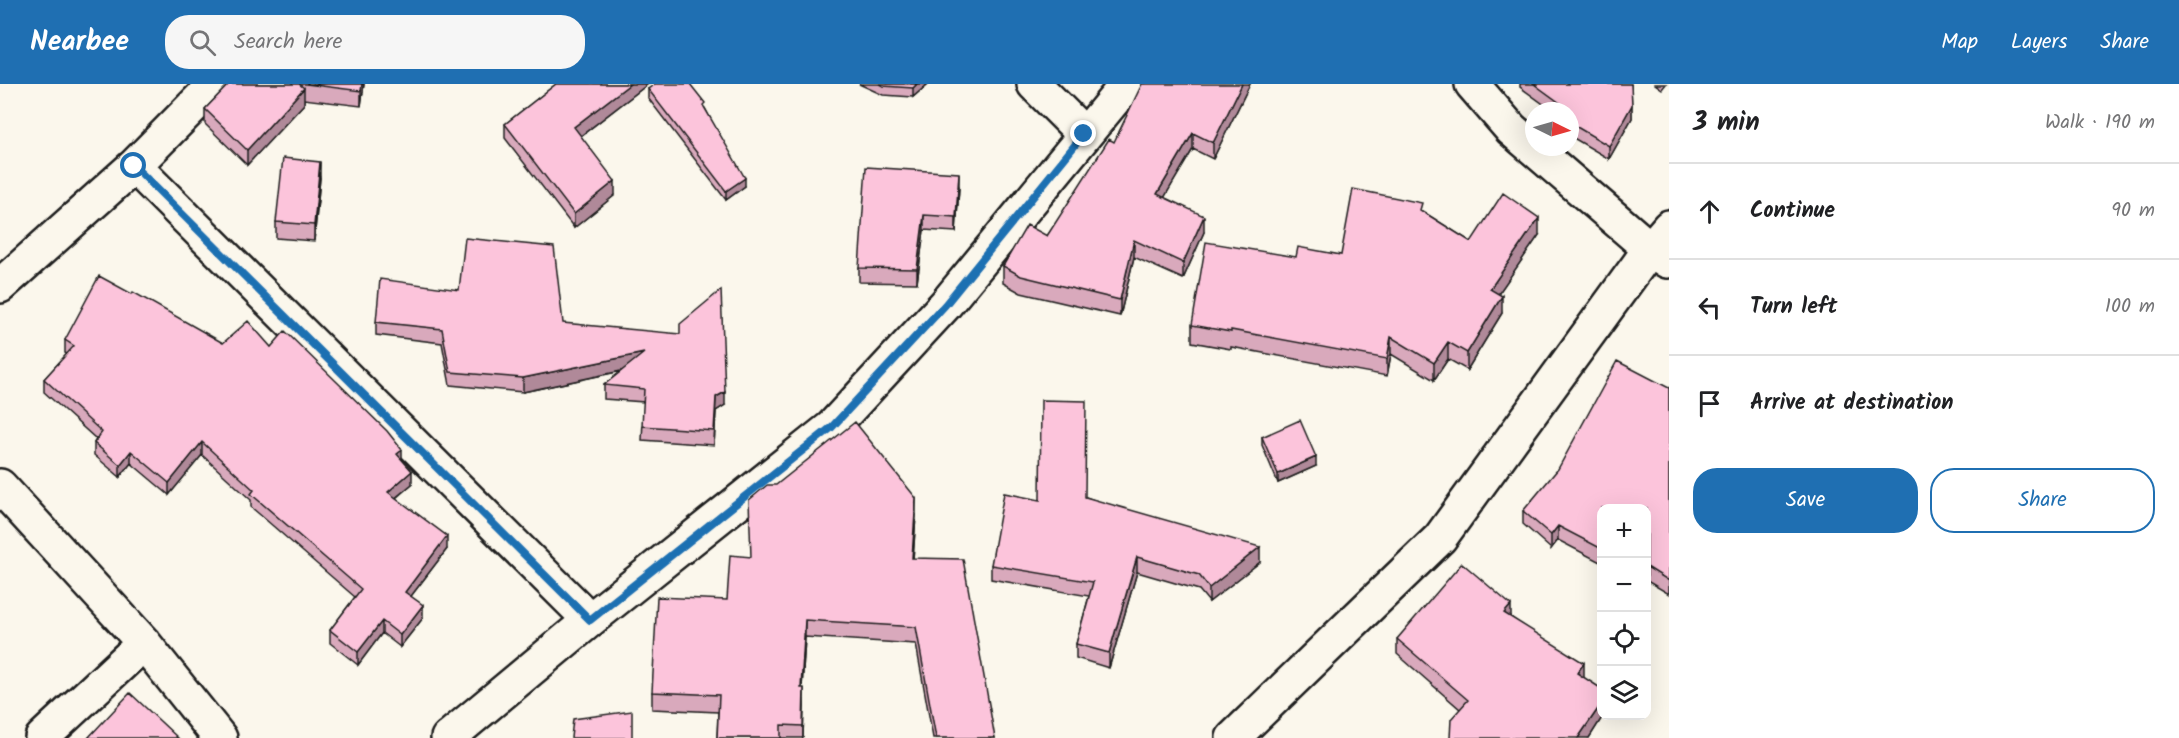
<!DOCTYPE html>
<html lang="en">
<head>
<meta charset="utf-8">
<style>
  :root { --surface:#fff; --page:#f6f6f6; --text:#202124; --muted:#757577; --line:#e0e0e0; --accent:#1f6fb2 }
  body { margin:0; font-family:Kalam,sans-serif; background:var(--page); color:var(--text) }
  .controls { position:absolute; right:18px; bottom:18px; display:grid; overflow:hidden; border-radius:12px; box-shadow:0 6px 24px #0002 }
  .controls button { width:54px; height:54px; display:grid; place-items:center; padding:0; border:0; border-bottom:2px solid var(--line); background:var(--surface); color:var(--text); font:30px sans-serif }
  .compass { position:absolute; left:1525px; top:18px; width:54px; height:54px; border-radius:50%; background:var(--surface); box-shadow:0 6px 24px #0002; rotate:95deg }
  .stop { position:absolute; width:18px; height:18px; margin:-14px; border:4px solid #1f6fb2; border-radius:50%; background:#fff }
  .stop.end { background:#1f6fb2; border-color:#fff; box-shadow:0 2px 6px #0008 }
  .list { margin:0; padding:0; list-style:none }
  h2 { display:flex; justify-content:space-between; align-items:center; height:78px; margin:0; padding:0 24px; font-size:26px }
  h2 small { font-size:20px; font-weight:400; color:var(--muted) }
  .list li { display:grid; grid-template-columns:39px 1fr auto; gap:18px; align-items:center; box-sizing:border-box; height:96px; padding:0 24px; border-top:2px solid var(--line) }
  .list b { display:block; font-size:22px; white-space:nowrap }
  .list em { font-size:20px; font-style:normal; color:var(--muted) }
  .actions { display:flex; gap:12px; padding:18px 24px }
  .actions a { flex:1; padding:14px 0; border:2px solid var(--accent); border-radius:24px; text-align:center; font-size:21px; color:var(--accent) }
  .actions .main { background:var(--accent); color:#fff }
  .icon { flex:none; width:33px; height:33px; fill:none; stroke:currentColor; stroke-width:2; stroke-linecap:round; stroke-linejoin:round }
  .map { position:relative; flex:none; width:1669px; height:654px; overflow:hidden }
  header { display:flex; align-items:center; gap:36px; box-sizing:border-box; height:84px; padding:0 30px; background:var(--accent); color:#fff }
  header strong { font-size:28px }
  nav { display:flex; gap:33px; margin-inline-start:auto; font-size:21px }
  .search { width:420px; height:54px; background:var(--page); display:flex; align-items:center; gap:15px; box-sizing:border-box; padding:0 21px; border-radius:24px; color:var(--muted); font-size:22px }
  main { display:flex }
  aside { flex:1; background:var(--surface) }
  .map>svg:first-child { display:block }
</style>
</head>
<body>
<header>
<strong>Nearbee</strong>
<div class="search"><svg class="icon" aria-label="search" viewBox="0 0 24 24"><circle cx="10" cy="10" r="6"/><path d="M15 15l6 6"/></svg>Search here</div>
<nav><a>Map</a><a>Layers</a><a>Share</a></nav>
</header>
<main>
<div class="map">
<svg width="1669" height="654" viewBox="0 0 1669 654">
  <rect width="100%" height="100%" fill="#fbf7ec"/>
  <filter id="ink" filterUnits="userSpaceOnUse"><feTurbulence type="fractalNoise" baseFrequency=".0167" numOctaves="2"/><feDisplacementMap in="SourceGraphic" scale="12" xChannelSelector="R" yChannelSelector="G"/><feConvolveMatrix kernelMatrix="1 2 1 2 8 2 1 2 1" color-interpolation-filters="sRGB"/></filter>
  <g filter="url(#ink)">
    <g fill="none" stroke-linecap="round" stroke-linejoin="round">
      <g stroke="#1c1c1c" stroke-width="38">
        <path id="minor" d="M1034,0L1084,50
          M1472,0L1511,45L1650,165L1667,177
          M134,82L590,536
          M0,202L134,82L215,0
          M0,402L144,559L220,654
          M42,654L144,559
          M448,654L590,536L832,343L945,221L1127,0
          M1233,654L1440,454L1650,165L1669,143"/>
      </g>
      <use href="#minor" stroke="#fbf7ec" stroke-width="33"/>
    </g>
    <path fill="#d9a9bc" stroke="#1c1c1c" stroke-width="1.5" d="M229,0H364L361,22L304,15V20L247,81L205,40V25Z
      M556,0H648L581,52L615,111L574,144L505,54V40Z
      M859,0H928L913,13L883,11Z
      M1250,0L1213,75L1193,65L1164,113L1204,148L1183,195L1134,173L1120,232L1021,209L1003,199V182L1047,152L1114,58Z
      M1520,0H1631L1632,34L1609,75L1570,52V27H1553L1520,3Z
      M1655,0H1666L1662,5Z
      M648,5L705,24L745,102L726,116L648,14Z
      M320,94L314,157L276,154V138Z
      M959,103L956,148L924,146L917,199L859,198V184Z
      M1422,127L1471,158L1539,151L1498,210L1502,229L1467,286L1448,275L1434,296L1391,270L1387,292L1231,263V265L1192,258V241L1341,171Z
      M376,238L563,239L725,321L716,327L714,361L642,356L644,318L604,315V301L622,287L523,308L450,301L442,259L376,251Z
      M65,256L223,259L271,263L402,376L412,400L396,414L447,465L411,512L423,534L400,563L382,549L358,581L330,559V546L355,513L251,423V416L202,371L169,411L131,379L120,393L94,371V359L96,355L44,308V295L67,270L65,269Z
      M1669,304V510L1647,497V424H1602V479L1558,456L1551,465L1523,440V427Z
      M1262,353L1316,382L1278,399L1262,361Z
      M1086,413L1260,478L1209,518L1199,506L1137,488L1109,584L1076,574V560L1089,512L991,495V481Z
      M916,431L913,474L995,654H933L916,560L805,553L802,604L804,621L803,654H717L718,628L652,625V608L727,516L750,473Z
      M1511,533L1584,594L1602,632H1603L1589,654L1460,625L1397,570V555Z"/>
    <path fill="#b08999" stroke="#1c1c1c" stroke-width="1.5" d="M362,0H364L361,22V7Z
      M630,0H648L574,57V43Z
      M917,0H928L913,13V4Z
      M1242,0H1250L1213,75V59Z
      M304,4V20L247,81V66Z
      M1632,21V34L1609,75V62Z
      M1193,49V65L1157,126V110Z
      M320,78V94L314,157V141Z
      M959,89V103L956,148V133Z
      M745,94V102L726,116V107Z
      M615,97V111L574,144V130Z
      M924,131V146L917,199V185Z
      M1204,132V148L1183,195V179Z
      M1539,134V151L1490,222V205Z
      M1134,156V173L1120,232V216Z
      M1502,212V229L1467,286V269Z
      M1391,253V270L1387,292V275Z
      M1448,258V275L1434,296V279Z
      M644,269V282L523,308V294Z
      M725,308V321L716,327L714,361L716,313Z
      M202,358V371L169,411V399Z
      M402,366V379L397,370Z
      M131,367V379L120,393V381Z
      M1316,373V382L1278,399V390Z
      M412,387V400L388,420V408Z
      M916,414V431L912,491V474Z
      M1558,442V456L1551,465V451Z
      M447,452V465L405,520V508Z
      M1260,463V478L1209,518V504Z
      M1137,473V488L1109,584V569Z
      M423,521V534L400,563V551Z
      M1511,521V536L1504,529Z
      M805,536V553L801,621V604Z
      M382,537V549L358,581V568Z
      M1584,579V594L1577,589Z
      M804,604V621L803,654V642Z
      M1602,619V632H1603L1589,654H1578Z"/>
    <path fill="#fcc4db" stroke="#1c1c1c" stroke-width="1.5" d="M229,0H299L304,4L247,66L205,25Z
      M306,0H362L361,7Z
      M556,0H630L574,43L615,97L574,130L505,40Z
      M655,0H690L705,19L703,21L745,94L726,107L648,5Z
      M879,0H917L913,4L883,2Z
      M1142,0H1242L1213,59L1193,49L1157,110L1204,132L1183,179L1134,156L1120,216L1021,192L1003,182L1027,141L1047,152L1109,55L1114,58Z
      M1534,0H1631L1632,21L1609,62L1570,39V27H1561L1564,22Z
      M283,74L320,78L314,141L276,138Z
      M866,83L959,89L956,133L924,131L917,185L859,184Z
      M1353,105L1422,119L1420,126L1471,158L1503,109L1539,134L1490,205L1502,212L1467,269L1448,258L1434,279L1391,253L1387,275L1231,246V248L1192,241L1206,158L1296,173L1298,163L1341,171Z
      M465,154L554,163L563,239L680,250V240L721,206L725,308L716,313L714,347L642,342L644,305L604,301L644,269L523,294L450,288L442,245L376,238L380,195L459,206Z
      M99,192L132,210L133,208L223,259L248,237L271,263L285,247L387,347L402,366L397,370L412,387L388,408L447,452L405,508L423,521L400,551L382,537L358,568L330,546L361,505L251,410L254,406L202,358L169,399L131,367L120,381L94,359L102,348L44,295L74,262L65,256Z
      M1617,277L1669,304V497L1647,483V424H1602V465L1558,442L1551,451L1523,427L1558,385Z
      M1041,316L1086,317L1085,413L1260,463L1209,504L1199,491L1137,473L1109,569L1076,560L1093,498L991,481L1004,409L1040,416Z
      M1300,336L1316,373L1278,390L1262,353Z
      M855,338L916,414L912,474L963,475L995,654H936L916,543L805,536L801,604H804L803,642L781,641V654H717L719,611L652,608L657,513L727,516L730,471L751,473L749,416L767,401H776Z
      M1462,479L1511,521L1504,529L1584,579L1577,589L1602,605V619L1578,654H1450L1451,635L1468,616L1397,555Z
      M130,609L178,654H88Z
      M632,627V654H571L573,635Z"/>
  </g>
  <g fill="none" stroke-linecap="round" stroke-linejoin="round" filter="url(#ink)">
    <path stroke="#1f6fb2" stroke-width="8" d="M134,82L590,536L832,343L945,221L1084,50"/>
  </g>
</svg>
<div class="controls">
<button>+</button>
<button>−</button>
<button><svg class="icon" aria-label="locate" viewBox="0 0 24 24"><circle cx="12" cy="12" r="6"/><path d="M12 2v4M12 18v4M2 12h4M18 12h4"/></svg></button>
<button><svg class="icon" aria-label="layers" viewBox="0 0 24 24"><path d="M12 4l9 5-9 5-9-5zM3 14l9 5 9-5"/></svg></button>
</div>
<svg class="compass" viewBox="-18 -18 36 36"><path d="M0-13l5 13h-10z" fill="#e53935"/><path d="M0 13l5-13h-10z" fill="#757577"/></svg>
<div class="stop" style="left:134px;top:82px"></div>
<div class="stop end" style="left:1084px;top:50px"></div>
</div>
<aside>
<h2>3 min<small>Walk · 190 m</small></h2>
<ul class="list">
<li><svg class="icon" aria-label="ahead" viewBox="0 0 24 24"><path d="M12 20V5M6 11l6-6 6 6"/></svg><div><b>Continue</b></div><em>90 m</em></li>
<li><svg class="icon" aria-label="left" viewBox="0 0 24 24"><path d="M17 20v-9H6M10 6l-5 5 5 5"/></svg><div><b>Turn left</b></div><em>100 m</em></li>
<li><svg class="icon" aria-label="arrive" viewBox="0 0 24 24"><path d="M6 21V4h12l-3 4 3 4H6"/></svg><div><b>Arrive at destination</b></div></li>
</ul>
<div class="actions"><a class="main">Save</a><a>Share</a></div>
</aside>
</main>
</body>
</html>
